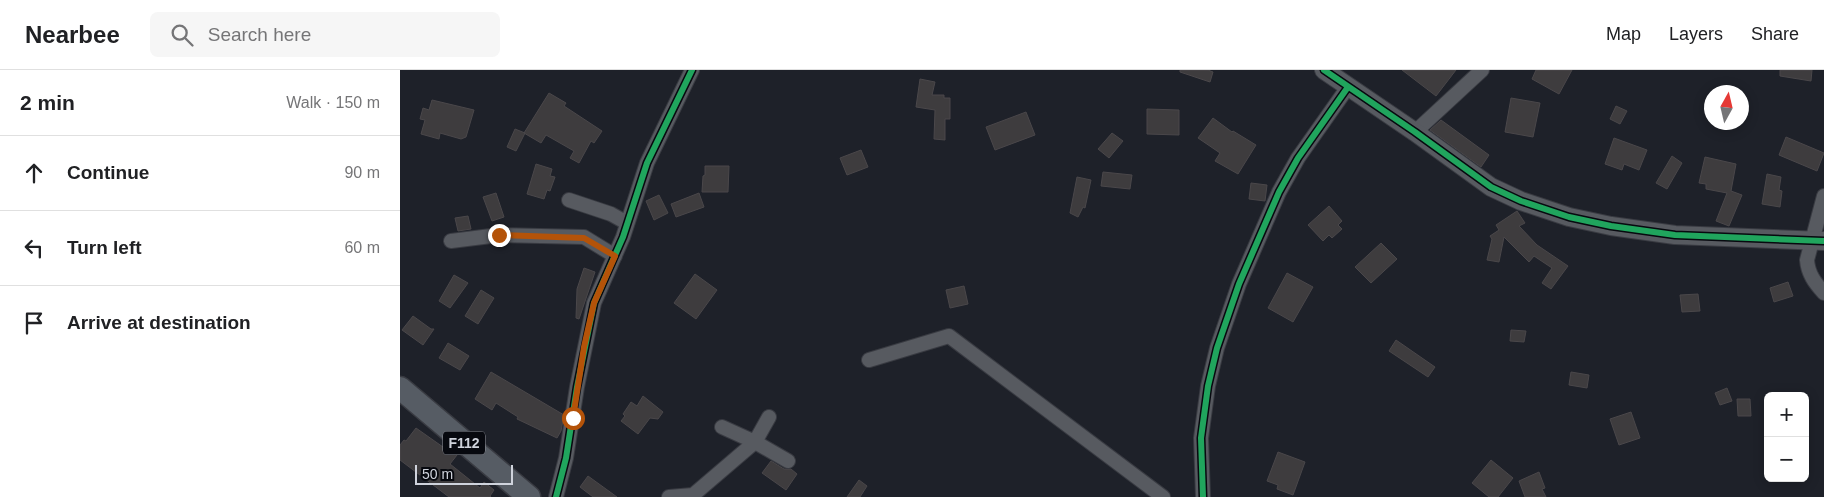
<!DOCTYPE html>
<html lang="en">
<head>
<meta charset="utf-8">
<style>
  :root { --surface:#fff; --page:#f6f6f6; --text:#202124; --muted:#757577; --line:#e0e0e0 }
  body { margin:0; font-family:Arial,sans-serif; background:var(--page); color:var(--text) }
  .controls { position:absolute; right:15px; bottom:15px; display:grid; overflow:hidden; border-radius:8px; box-shadow:0 2px 12px #0003 }
  .controls button { width:45px; height:45px; display:grid; place-items:center; padding:0; border:0; border-bottom:1px solid var(--line); background:var(--surface); color:var(--text); font:25px sans-serif }
  .compass { position:absolute; left:1304px; top:15px; width:45px; height:45px; border-radius:50%; background:var(--surface); box-shadow:0 2px 12px #0003; rotate:8deg }
  .scale { position:absolute; left:15px; bottom:12px; width:98px; box-sizing:border-box; padding-left:5px; border:2px solid #cfd3dc; border-top:0; font-size:14px; line-height:18px; white-space:nowrap; color:#cfd3dc; -webkit-text-stroke:4px #07090f; paint-order:stroke }
  .stop { position:absolute; width:15px; height:15px; margin:-11px; border:4px solid #b45309; border-radius:50%; background:#fff }
  .stop.end { background:#b45309; border-color:#fff; box-shadow:0 1px 5px #0008 }
  .list { margin:0; padding:0; list-style:none }
  h2 { display:flex; justify-content:space-between; align-items:center; height:65px; margin:0; padding:0 20px; font-size:21px }
  h2 small { font-size:16px; font-weight:400; color:var(--muted) }
  .list li { display:grid; grid-template-columns:32px 1fr auto; gap:15px; align-items:center; box-sizing:border-box; height:75px; padding:0 20px; border-top:1px solid var(--line) }
  .list b { display:block; font-size:19px; white-space:nowrap }
  .list em { font-size:16px; font-style:normal; color:var(--muted) }
  .icon { flex:none; width:28px; height:28px; fill:none; stroke:currentColor; stroke-width:2; stroke-linecap:round; stroke-linejoin:round }
  .map { position:relative; flex:none; width:1424px; height:427px; overflow:hidden }
  header { display:flex; align-items:center; gap:30px; box-sizing:border-box; height:70px; padding:0 25px; background:var(--surface); border-bottom:1px solid var(--line) }
  header strong { font-size:24px }
  nav { display:flex; gap:28px; margin-inline-start:auto; font-size:18px }
  .search { width:350px; height:45px; background:var(--page); display:flex; align-items:center; gap:12px; box-sizing:border-box; padding:0 18px; border-radius:8px; color:var(--muted); font-size:19px }
  main { display:flex }
  aside { flex:1; background:var(--surface) }
  .map>svg:first-child { display:block }
</style>
</head>
<body>
<header>
<strong>Nearbee</strong>
<div class="search"><svg class="icon" aria-label="search" viewBox="0 0 24 24"><circle cx="10" cy="10" r="6"/><path d="M15 15l6 6"/></svg>Search here</div>
<nav><a>Map</a><a>Layers</a><a>Share</a></nav>
</header>
<main>
<aside>
<h2>2 min<small>Walk · 150 m</small></h2>
<ul class="list">
<li><svg class="icon" aria-label="ahead" viewBox="0 0 24 24"><path d="M12 20V5M6 11l6-6 6 6"/></svg><div><b>Continue</b></div><em>90 m</em></li>
<li><svg class="icon" aria-label="left" viewBox="0 0 24 24"><path d="M17 20v-9H6M10 6l-5 5 5 5"/></svg><div><b>Turn left</b></div><em>60 m</em></li>
<li><svg class="icon" aria-label="arrive" viewBox="0 0 24 24"><path d="M6 21V4h12l-3 4 3 4H6"/></svg><div><b>Arrive at destination</b></div></li>
</ul>
</aside>
<div class="map">
<svg width="1424" height="427" viewBox="0 0 1424 427">
  <rect width="100%" height="100%" fill="#1e2129"/>
  <path fill="#3e3c3e" stroke="#4a474a" d="M780,0H808L813,2L810,12L780,2Z
    M1002,0H1056L1036,26Z
    M1136,0H1172L1159,24L1132,9Z
    M1380,0H1412L1411,11L1380,6Z
    M520,9L535,12L532,25H544V28H550V49H545V70L534,69L535,40L516,37Z
    M149,23L166,33L164,36L202,61L194,73L191,71L179,93L170,88L174,81L146,65L141,73L124,63Z
    M1111,28L1140,33L1133,67L1105,62Z
    M32,30L74,40L66,67L61,69L40,63L39,69L21,64L25,50L20,49L23,38L29,40Z
    M1216,36L1227,41L1220,54L1210,49Z
    M747,39L779,40V65L747,64Z
    M626,42L635,65L595,80L586,57Z
    M813,48L832,62L833,61L856,75L838,104L815,91L820,83L798,68Z
    M1041,50L1089,85L1081,97L1030,60Z
    M115,59L125,63L116,81L107,77Z
    M712,63L723,71L709,88L698,79Z
    M1386,67L1424,83L1417,101L1379,85Z
    M1214,68L1247,80L1239,100L1224,94L1222,100L1205,94Z
    M461,80L468,97L447,105L440,88Z
    M1272,86L1282,93L1267,119L1256,113Z
    M1305,87L1336,94L1331,121L1342,125L1329,156L1316,151L1327,123L1306,119V114L1299,113Z
    M136,94L152,99L150,106L155,107L150,121L147,120L144,129L127,124Z
    M305,96H329L328,122H302L303,106L305,105Z
    M703,102L732,105L730,119L701,116Z
    M1367,104L1381,107L1379,120L1382,121L1380,137L1362,134Z
    M677,107L691,110L685,138L683,137L678,147L670,143Z
    M851,113L867,115L865,131L849,129Z
    M96,123L104,147L92,151L83,127Z
    M299,123L304,137L276,147L271,134Z
    M259,125L268,143L254,150L246,131Z
    M929,136L942,151L938,155L942,159L932,168L929,165L923,171L908,155Z
    M1117,141L1125,153L1119,156L1137,175L1168,196L1151,219L1142,213L1152,198L1134,186L1129,192L1104,167L1099,192L1087,190L1092,169L1090,166L1099,160L1096,155Z
    M68,146L71,159L58,161L55,148Z
    M981,173L997,189L971,213L955,197Z
    M184,198L195,202L179,249L176,248L177,219Z
    M887,203L913,217L893,252L868,238Z
    M295,204L317,220L296,249L274,233Z
    M54,205L68,213L50,238L39,231Z
    M1388,212L1393,226L1374,232L1370,218Z
    M564,216L568,234L550,238L546,220Z
    M81,220L94,228L78,254L65,246Z
    M1298,224L1300,241L1282,242L1280,225Z
    M13,246L31,259H34L23,275L2,260Z
    M1111,260L1126,261L1124,272L1110,271Z
    M996,270L1035,297L1028,307L989,281Z
    M48,273L69,286L60,300L39,288Z
    M91,302L164,345L161,361L157,368L117,349L118,347L96,333L92,340L75,329Z
    M1171,302L1189,305L1187,318L1169,315Z
    M1327,318L1332,331L1320,335L1315,323Z
    M243,326L263,342L258,349L250,348L238,364L221,351L225,346L223,344L231,332L237,336Z
    M1337,329H1350L1351,346H1338Z
    M1231,342L1240,368L1219,375L1210,349Z
    M16,358L43,377L45,375L57,385L50,394L80,418L84,412L94,420L90,426L91,427H49L0,390V375L4,370L6,371Z
    M878,382L905,392L893,425L877,419L878,415L867,411Z
    M1091,390L1113,408L1098,427H1089L1072,413Z
    M371,391L384,399H391L397,404L386,420L362,403Z
    M1139,402L1145,418L1142,419L1146,427H1125L1119,411Z
    M188,406L217,427H193L180,417Z
    M459,410L467,416L460,427H447Z"/>
  <g fill="none" stroke-linecap="round" stroke-linejoin="round">
    <g stroke="#393b42" stroke-width="16">
      <path id="minor" d="M1015,62L1082,0
        M1424,126L1407,190C1408,204 1415,213 1424,223
        M169,130L211,144L227,153
        M51,171L99,165L184,167L215,186
        M469,290L549,266L763,427
        M322,357L355,372L388,391
        M156,427L166,388L177,317L194,233L223,167L247,93L292,0
        M269,427L293,425L355,372L369,347
        M803,427L801,368L808,316L817,278L839,214L879,122L898,88L948,17"/>
    </g>
    <g stroke="#393b42" stroke-width="20">
      <path id="tertiary" d="M924,0L1015,62L1091,117L1121,131L1169,147L1211,156L1275,165L1424,171"/>
    </g>
    <g stroke="#393b42" stroke-width="25">
      <path id="primary" d="M0,318L129,427"/>
    </g>
    <use href="#minor" stroke="#575a60" stroke-width="14"/>
    <use href="#tertiary" stroke="#575a60" stroke-width="18"/>
    <use href="#primary" stroke="#565c64" stroke-width="22"/>
    <g stroke="#07090f" stroke-width="9">
      <path id="cycleway" d="M924,0L1015,62L1091,117L1121,131L1169,147L1211,156L1275,165L1424,171
        M156,427L166,388L177,317L194,233L223,167L247,93L292,0
        M803,427L801,368L808,316L817,278L839,214L879,122L898,88L948,17"/>
    </g>
    <use href="#cycleway" stroke="#20a55d" stroke-width="6"/>
  </g>
  <g fill="none" stroke-linecap="round" stroke-linejoin="round">
    <path stroke="#b45309" stroke-width="6" d="M99,165L184,168L215,186L194,233L184,277L173,348"/>
  </g>
  <g text-anchor="middle" stroke-width="5" stroke-linejoin="round" paint-order="stroke">
    <rect fill="#07090f" stroke="#93969e" stroke-width="1" x="43" y="361.5" width="42" height="23" rx="4"/>
    <g font-size="14" font-weight="bold" fill="#cfd3dc">
      <text x="64" y="378">F112</text>
    </g>
  </g>
</svg>
<div class="controls">
<button>+</button>
<button>−</button>
</div>
<svg class="compass" viewBox="-18 -18 36 36"><path d="M0-13l5 13h-10z" fill="#e53935"/><path d="M0 13l5-13h-10z" fill="#757577"/></svg>
<div class="scale">50 m</div>
<div class="stop" style="left:173px;top:348px"></div>
<div class="stop end" style="left:99px;top:165px"></div>
</div>
</main>
</body>
</html>
